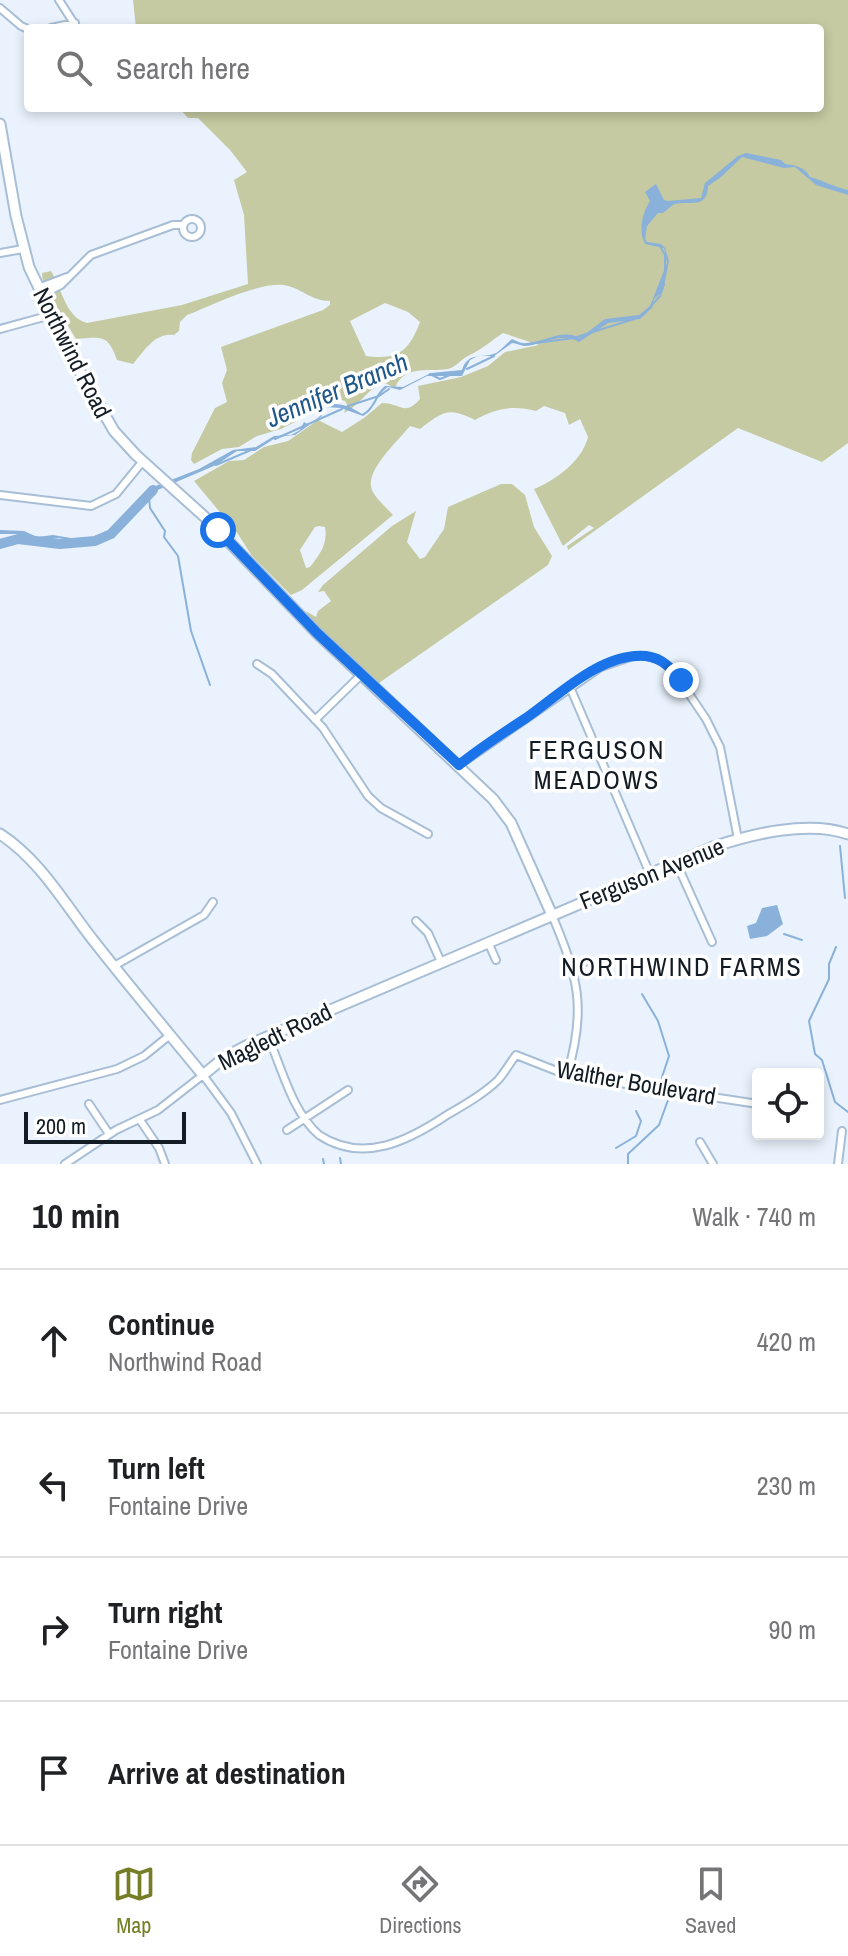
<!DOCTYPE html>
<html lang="en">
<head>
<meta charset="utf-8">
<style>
  :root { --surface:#fff; --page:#f2f2f2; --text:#202124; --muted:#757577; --line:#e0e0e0; --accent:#767d27 }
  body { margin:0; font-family:"Archivo Narrow",sans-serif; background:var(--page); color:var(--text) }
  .controls { position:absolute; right:24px; bottom:24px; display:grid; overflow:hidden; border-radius:8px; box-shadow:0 4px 12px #0003 }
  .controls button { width:72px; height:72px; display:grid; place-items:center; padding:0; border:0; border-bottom:2px solid var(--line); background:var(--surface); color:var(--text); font:40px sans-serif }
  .scale { position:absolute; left:24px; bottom:20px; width:162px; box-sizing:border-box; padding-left:8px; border:4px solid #131b24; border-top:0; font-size:22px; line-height:28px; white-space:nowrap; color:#131b24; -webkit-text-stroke:6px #fff; paint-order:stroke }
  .stop { position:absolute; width:24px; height:24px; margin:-18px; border:6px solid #1a73e8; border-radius:50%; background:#fff }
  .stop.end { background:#1a73e8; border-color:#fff; box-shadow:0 2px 8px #0008 }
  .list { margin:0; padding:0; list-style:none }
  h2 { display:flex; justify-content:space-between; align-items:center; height:104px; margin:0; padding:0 32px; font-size:34px }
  h2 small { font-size:26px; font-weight:400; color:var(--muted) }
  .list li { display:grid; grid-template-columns:52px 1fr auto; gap:24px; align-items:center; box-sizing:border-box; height:144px; padding:0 32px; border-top:2px solid var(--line) }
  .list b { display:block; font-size:30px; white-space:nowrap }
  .list p { margin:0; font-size:26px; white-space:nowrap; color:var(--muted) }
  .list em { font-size:26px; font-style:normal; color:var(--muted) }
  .icon { flex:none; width:44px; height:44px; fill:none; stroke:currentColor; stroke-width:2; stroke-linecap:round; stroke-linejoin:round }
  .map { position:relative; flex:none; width:848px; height:1164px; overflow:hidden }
  .search { position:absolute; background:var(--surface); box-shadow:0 4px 12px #0003; left:24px; right:24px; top:24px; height:88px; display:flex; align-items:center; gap:20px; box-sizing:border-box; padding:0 28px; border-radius:8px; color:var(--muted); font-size:30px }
  .sheet { height:680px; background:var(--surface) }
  nav { display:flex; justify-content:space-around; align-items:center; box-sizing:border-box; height:112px; border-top:2px solid var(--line); background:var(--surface); font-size:22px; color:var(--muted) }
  nav a { display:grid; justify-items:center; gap:4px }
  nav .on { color:var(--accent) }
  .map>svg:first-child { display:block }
</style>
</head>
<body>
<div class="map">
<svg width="848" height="1164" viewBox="0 0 848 1164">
  <rect width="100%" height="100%" fill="#eaf3fd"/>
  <path fill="#c5caa2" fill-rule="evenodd" d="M133,0H848V443L822,462L738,428L568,550L567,546L594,528L589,525L563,546L534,489C556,480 582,461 588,437L580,419L569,425L565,413L544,406L536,411C513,405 496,408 475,420C448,407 444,411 420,429L410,426C399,440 364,471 372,490C376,499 386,507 393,515L302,590L291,595L252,556L238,534L194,481L229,461L244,460L264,447L288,441L318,420L342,432L364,418L382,403C401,403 404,417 420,399L418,386L461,377L488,366L505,352L539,345L503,333C490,342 481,350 466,357C461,360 456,366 451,368C433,374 405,362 395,388L385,383C367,388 362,404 344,413L347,405L345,401L333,398L318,401L295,422L281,429L257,436L239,447L222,449L194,464L191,460L192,453L215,408L227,402L222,383L227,370L221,347L323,310L330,305V301C311,301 300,287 283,285C255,283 213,305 187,315L180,322L179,331L174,335C155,332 144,351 133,364L117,360C108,334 102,337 76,339L43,284L42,273L51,271C62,288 65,317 87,323L182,305L248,284L244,215L234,180L247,172L230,150L198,118H188L179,108H820V28H136ZM385,303L408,312L420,322C409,352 397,360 366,356L350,321ZM319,526L325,527C328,544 320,554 310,567L306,568L300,550L315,527Z
    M501,484H512L525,495L534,527L552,556L548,565L379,683C357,666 318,635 306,611L316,617L318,611L331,601L324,591L318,592L323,585L392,526L416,511L407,542L420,559L425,557L444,529L448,507Z"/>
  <path fill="#8ab1d9" d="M746,153L781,160L785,164C795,165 805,167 810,177C824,181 834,187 848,190V195L816,185L795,167L784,168L742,157L721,177L708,186C707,210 690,200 675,204C672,205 666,211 663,213H658L647,226L645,239L647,242L661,244L665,248L669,261L663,291L654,299L652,308L640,319L608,323L579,342C560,331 544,345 525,346C521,346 516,343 512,343L494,356H478L470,360L462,376H427L400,390L388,387C376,395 376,409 363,416L341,408L324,407L322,416L295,435L277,437L255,451H237L216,465L153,492L127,514L114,534L106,539L78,542L58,538L34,540L18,534H0V530L24,531L37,537L53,535L89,541L96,535L113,533L125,514L153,487L199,469L233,450L256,447L274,436L291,435L300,430L304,422L309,425L320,416L323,405C339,402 349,405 362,414C374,408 374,395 385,386L403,387L431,373L462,370C468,351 482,359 496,353C501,350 507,343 512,339C517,341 521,344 526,343C544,343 561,328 580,338L605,319L639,315L650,306L667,263L664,248L645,244C638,231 642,213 650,201L645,192L656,184L664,200L668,201L701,198L705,183L738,156Z
    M777,905L783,924L767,936L750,939L747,926L756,923L762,908Z"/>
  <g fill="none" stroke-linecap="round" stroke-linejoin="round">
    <path stroke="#8ab1d9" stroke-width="2" d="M660,246L665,255V270
      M651,306L660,296L664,284
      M528,344L574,338L634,319
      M467,369L494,356
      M430,374L440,379L450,375
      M348,406L379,396L389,389
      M275,439L342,409
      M216,465L251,450
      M149,497L150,508L165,531L164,537L178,556L191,631L210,685
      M840,846L845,898
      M784,934L802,940
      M836,947L829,964V979L809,1021L815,1054L822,1060L835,1102L848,1112
      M642,994L658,1021L669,1056L662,1077L663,1082
      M616,1148L636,1136L641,1121L636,1111
      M340,1158L341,1164
      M323,1159L324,1164
      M628,1164V1154L659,1125L668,1100"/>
    <path stroke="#8ab1d9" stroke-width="10" d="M0,544L18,539L60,544L95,541L111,534L153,490"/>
    <g stroke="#a7bed6" stroke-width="10">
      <path id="street" d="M59,0L77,28
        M0,8L21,26L28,29
        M51,28L75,23
        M183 228a9 9 0 1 1 18 0a9 9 0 1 1-18 0Z
        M0,253L23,249
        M38,288L67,277
        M41,295L61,285L91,255L173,225H183
        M0,329L51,315
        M0,495L91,506L116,494L143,461
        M257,664L272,674L323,728L368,796L381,808L428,834
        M570,687L650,874
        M315,720L361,675
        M459,765L601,667L633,656H645L658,659L673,670L706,719L720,747L738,839
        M676,862L712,942
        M552,915C578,977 587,1008 567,1075
        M416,921L428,933L441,962
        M488,942L496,960
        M114,966L204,915L213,902
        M574,973L606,965
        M268,1037C282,1068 292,1112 319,1135C363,1164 408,1141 447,1115C464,1105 484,1094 498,1080C505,1072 510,1063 516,1055L567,1075L758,1104
        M0,1100L117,1069L144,1056L170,1035
        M89,1104L109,1134
        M140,1120L159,1148L165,1164
        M287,1130L348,1090
        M700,1142L713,1164
        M65,1164L116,1130L158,1110L203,1075L231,1113L257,1164
        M838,1164L842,1131"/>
    </g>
    <g stroke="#a7bed6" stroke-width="13">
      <path id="secondary" d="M0,124L16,216L29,267L75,363L114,431L136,455L207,519L317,633L493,799L511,823L552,915
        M0,834C40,860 64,903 93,940C129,986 166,1030 203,1075L225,1057L246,1046L713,847C751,834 809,820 848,834"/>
    </g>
    <use href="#street" stroke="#fff" stroke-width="6"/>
    <use href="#secondary" stroke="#fff" stroke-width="9"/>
  </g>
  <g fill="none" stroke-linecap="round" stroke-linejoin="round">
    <path stroke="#1a73e8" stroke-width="10" d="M218,530L317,633L459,765C480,748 503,733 526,718C559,695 602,652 646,656C662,658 671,668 681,680"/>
  </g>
  <g text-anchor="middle" stroke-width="7" stroke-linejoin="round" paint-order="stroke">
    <g font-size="24" fill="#131b24" stroke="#fff">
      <text transform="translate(72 353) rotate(63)" y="8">Northwind Road</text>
      <text transform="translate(652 874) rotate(-22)" y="8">Ferguson Avenue</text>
      <text transform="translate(275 1037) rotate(-26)" y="8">Magledt Road</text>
      <text transform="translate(636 1083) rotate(10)" y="8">Walther Boulevard</text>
    </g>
    <g font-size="26" font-style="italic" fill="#1f578a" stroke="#fff">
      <text transform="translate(337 390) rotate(-23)" y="9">Jennifer Branch</text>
    </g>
    <g font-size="26" letter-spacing="2" fill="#131b24" stroke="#fff">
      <text x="597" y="759">FERGUSON<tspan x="597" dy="30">MEADOWS</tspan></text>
      <text x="682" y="976">NORTHWIND FARMS</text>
    </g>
  </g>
</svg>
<div class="controls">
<button><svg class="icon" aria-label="locate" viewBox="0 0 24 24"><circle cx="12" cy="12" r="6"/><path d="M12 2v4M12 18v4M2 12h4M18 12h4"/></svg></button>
</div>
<div class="scale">200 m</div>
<div class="stop" style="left:218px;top:530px"></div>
<div class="stop end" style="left:681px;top:680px"></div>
<div class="search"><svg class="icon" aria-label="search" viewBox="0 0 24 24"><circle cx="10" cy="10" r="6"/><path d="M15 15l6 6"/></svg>Search here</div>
</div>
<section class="sheet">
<h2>10 min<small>Walk · 740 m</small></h2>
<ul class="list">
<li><svg class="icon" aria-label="ahead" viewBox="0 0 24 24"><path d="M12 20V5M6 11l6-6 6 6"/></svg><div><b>Continue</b><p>Northwind Road</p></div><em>420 m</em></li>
<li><svg class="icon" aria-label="left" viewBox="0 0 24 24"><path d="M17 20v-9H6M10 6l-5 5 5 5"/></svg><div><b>Turn left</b><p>Fontaine Drive</p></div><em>230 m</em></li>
<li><svg class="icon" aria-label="right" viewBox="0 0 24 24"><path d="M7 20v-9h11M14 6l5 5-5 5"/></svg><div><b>Turn right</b><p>Fontaine Drive</p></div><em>90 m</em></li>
<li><svg class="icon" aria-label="arrive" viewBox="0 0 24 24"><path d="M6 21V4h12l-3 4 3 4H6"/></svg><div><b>Arrive at destination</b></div></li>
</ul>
</section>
<nav>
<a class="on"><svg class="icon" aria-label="map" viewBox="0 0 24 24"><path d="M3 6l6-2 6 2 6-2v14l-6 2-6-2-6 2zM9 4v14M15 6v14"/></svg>Map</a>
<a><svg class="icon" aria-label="directions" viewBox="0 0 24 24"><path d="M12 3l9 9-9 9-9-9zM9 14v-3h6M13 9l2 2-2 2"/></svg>Directions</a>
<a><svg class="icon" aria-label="saved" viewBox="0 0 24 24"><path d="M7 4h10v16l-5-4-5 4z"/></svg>Saved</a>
</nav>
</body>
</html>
